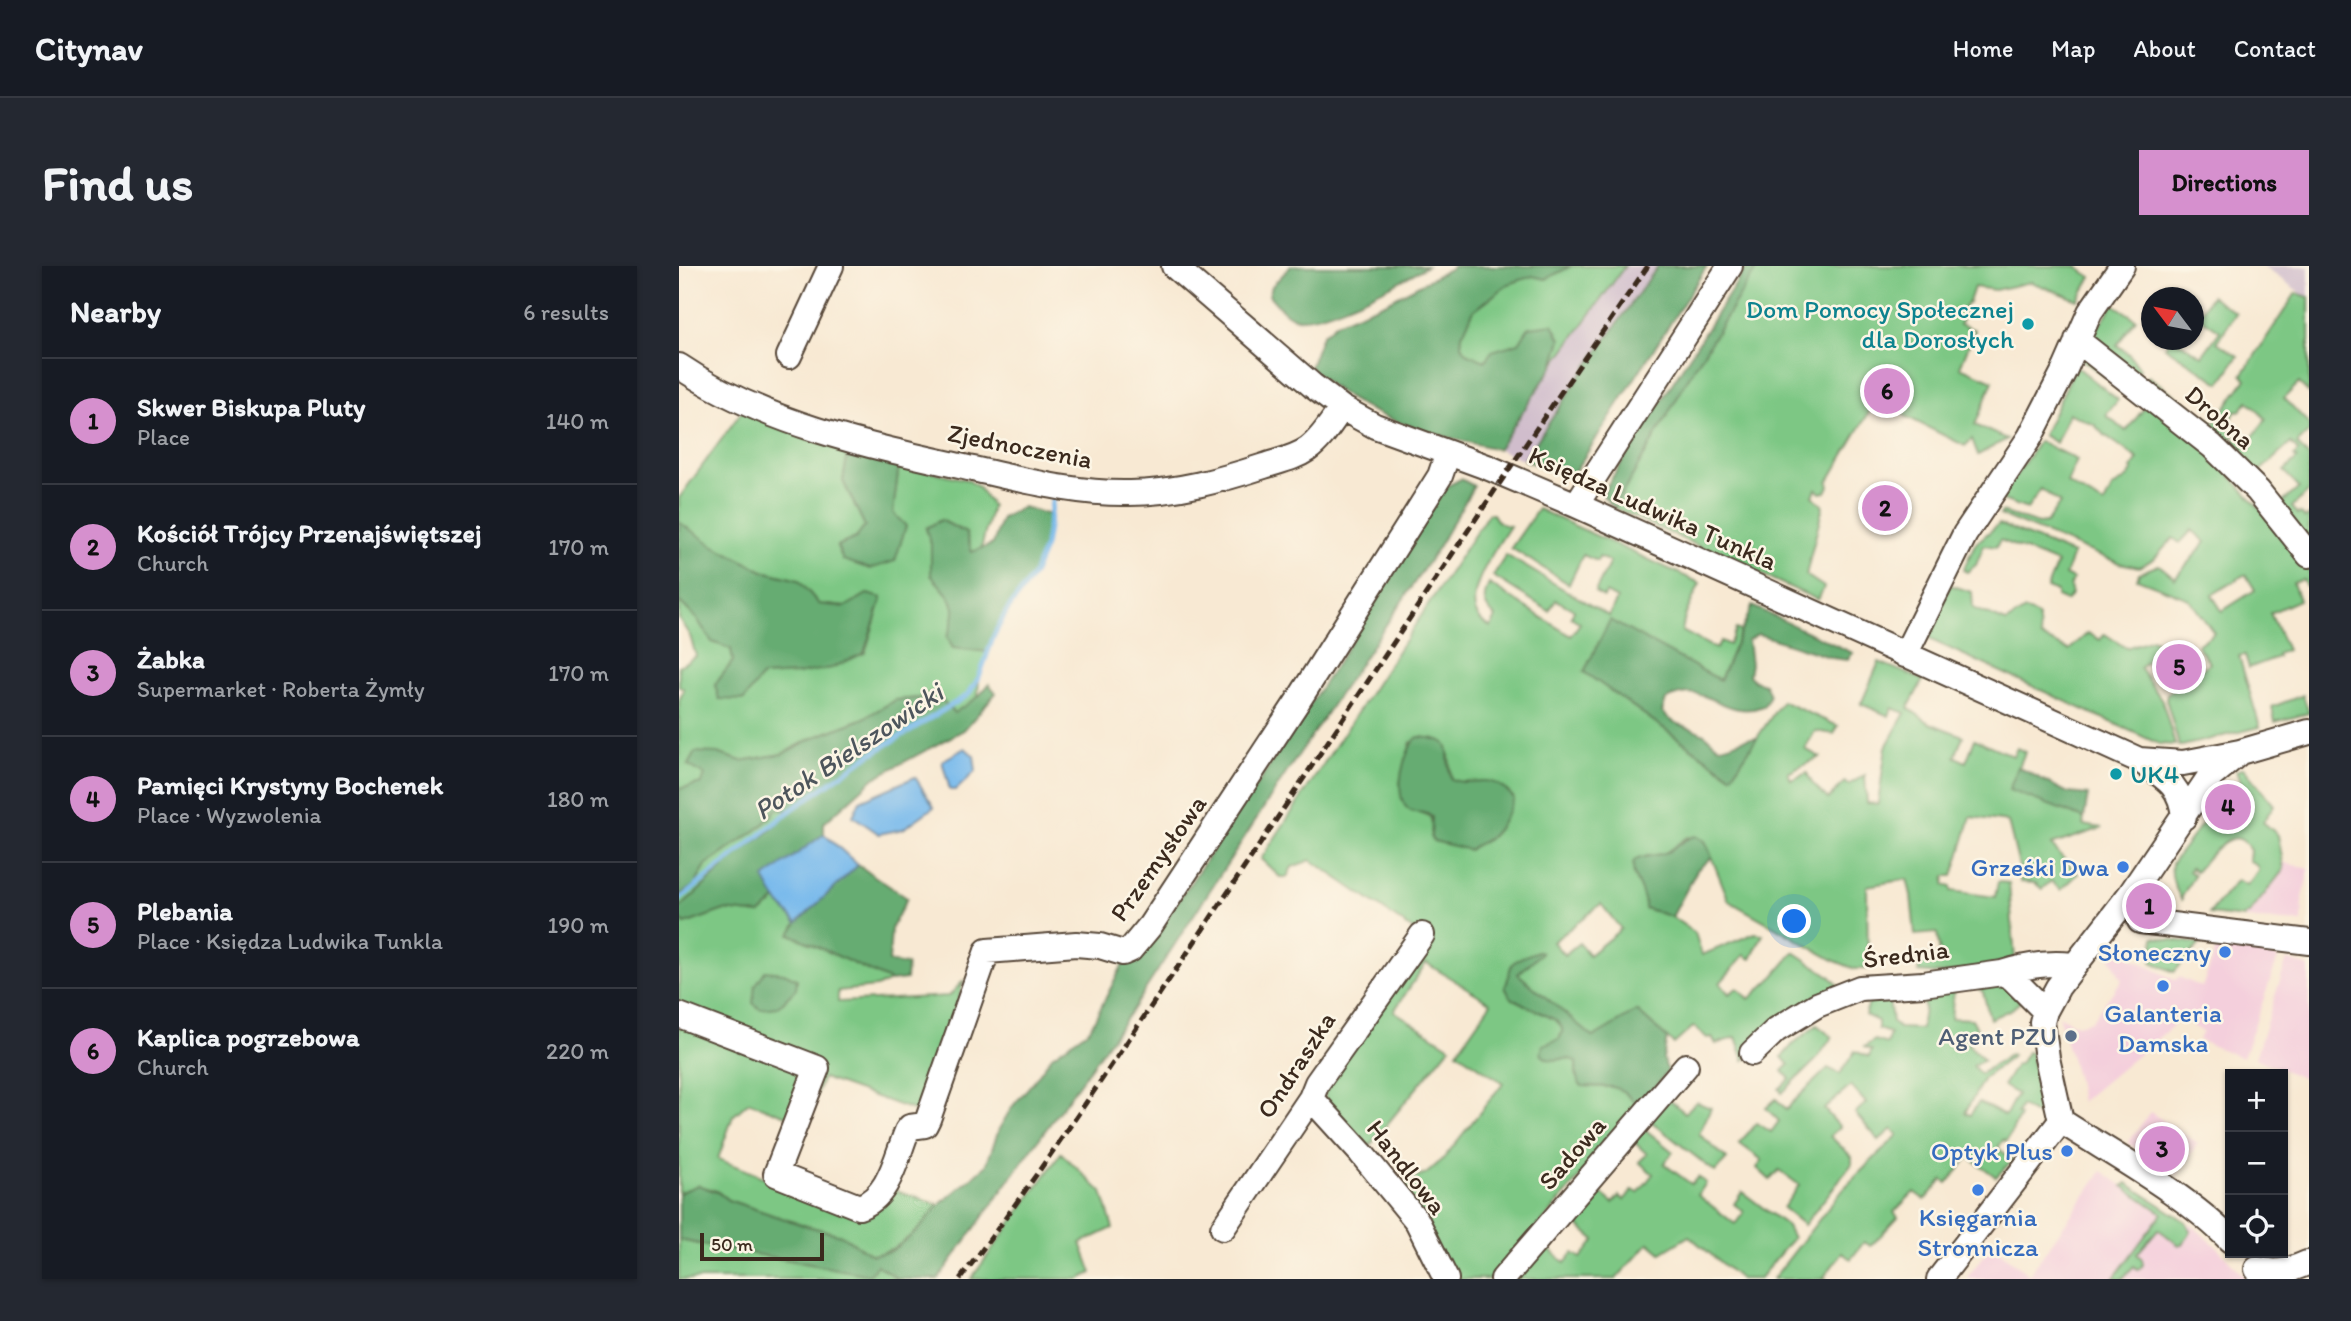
<!DOCTYPE html>
<html lang="en">
<head>
<meta charset="utf-8">
<style>
  :root { --surface:#171b24; --page:#242831; --text:#f1f3f6; --muted:#9ea1a6; --line:#363941; --accent:#d690ce }
  body { margin:0; font-family:Itim,sans-serif; background:var(--page); color:var(--text) }
  .controls { position:absolute; right:21px; bottom:21px; display:grid; overflow:hidden; border-radius:0px; box-shadow:0 2px 5px #0004 }
  .controls button { width:63px; height:63px; display:grid; place-items:center; padding:0; border:0; border-bottom:2px solid var(--line); background:var(--surface); color:var(--text); font:35px sans-serif }
  .compass { position:absolute; left:1462px; top:21px; width:63px; height:63px; border-radius:50%; background:var(--surface); box-shadow:0 2px 5px #0004; rotate:302deg }
  .scale { position:absolute; left:21px; bottom:18px; width:124px; box-sizing:border-box; padding-left:7px; border:4px solid #3b2a1e; border-top:0; font-size:19px; line-height:24px; white-space:nowrap; color:#3b2a1e; -webkit-text-stroke:5px #fcf5e5; paint-order:stroke }
  .you { position:absolute; left:1116px; top:656px; width:24px; height:24px; margin:-18px; border:5px solid #fff; border-radius:50%; background:#1a73e8; box-shadow:0 0 0 10px #1a73e833 }
  .badge { display:grid; place-items:center; width:46px; height:46px; border-radius:50%; background:var(--accent); color:#111; font-size:23px; font-weight:700 }
  .pin { position:absolute; translate:-50% -50%; border:4px solid #fff; box-shadow:0 2px 7px #0006 }
  .list { margin:0; padding:0; list-style:none }
  h2 { display:flex; justify-content:space-between; align-items:center; height:91px; margin:0; padding:0 28px; font-size:30px }
  h2 small { font-size:23px; font-weight:400; color:var(--muted) }
  .list li { display:grid; grid-template-columns:46px 1fr auto; gap:21px; align-items:center; box-sizing:border-box; height:126px; padding:0 28px; border-top:2px solid var(--line) }
  .list b { display:block; font-size:26px; white-space:nowrap }
  .list p { margin:0; font-size:23px; white-space:nowrap; color:var(--muted) }
  .list em { font-size:23px; font-style:normal; color:var(--muted) }
  .icon { flex:none; width:38px; height:38px; fill:none; stroke:currentColor; stroke-width:2; stroke-linecap:round; stroke-linejoin:round }
  .map { position:relative; flex:none; width:1630px; height:1013px; overflow:hidden; border-radius:0px }
  header { display:flex; align-items:center; gap:42px; box-sizing:border-box; height:98px; padding:0 35px; background:var(--surface); border-bottom:2px solid var(--line) }
  header strong { font-size:33px }
  nav { display:flex; gap:38px; margin-inline-start:auto; font-size:24px }
  .intro { display:flex; align-items:center; justify-content:space-between; box-sizing:border-box; height:168px; padding:0 42px }
  h1 { margin:0; font-size:49px }
  .button { padding:18px 32px; border-radius:0px; background:var(--accent); color:#111; font-size:24px; font-weight:700 }
  main { display:flex; gap:42px; padding:0 42px }
  aside { flex:1; background:var(--surface); border-radius:0px; box-shadow:0 2px 5px #0004 }
  .map>svg:first-child { display:block }
</style>
</head>
<body>
<header>
<strong>Citynav</strong>
<nav><a>Home</a><a>Map</a><a>About</a><a>Contact</a></nav>
</header>
<div class="intro"><h1>Find us</h1><a class="button">Directions</a></div>
<main>
<aside>
<h2>Nearby<small>6 results</small></h2>
<ul class="list">
<li><span class="badge">1</span><div><b>Skwer Biskupa Pluty</b><p>Place</p></div><em>140 m</em></li>
<li><span class="badge">2</span><div><b>Kościół Trójcy Przenajświętszej</b><p>Church</p></div><em>170 m</em></li>
<li><span class="badge">3</span><div><b>Żabka</b><p>Supermarket · Roberta Żymły</p></div><em>170 m</em></li>
<li><span class="badge">4</span><div><b>Pamięci Krystyny Bochenek</b><p>Place · Wyzwolenia</p></div><em>180 m</em></li>
<li><span class="badge">5</span><div><b>Plebania</b><p>Place · Księdza Ludwika Tunkla</p></div><em>190 m</em></li>
<li><span class="badge">6</span><div><b>Kaplica pogrzebowa</b><p>Church</p></div><em>220 m</em></li>
</ul>
</aside>
<div class="map">
<svg width="1630" height="1013" viewBox="0 0 1630 1013">
  <rect width="100%" height="100%" fill="#fcf5e5"/>
  <filter id="ink" filterUnits="userSpaceOnUse"><feTurbulence type="fractalNoise" baseFrequency=".0143" numOctaves="2"/><feDisplacementMap in="SourceGraphic" scale="14" xChannelSelector="R" yChannelSelector="G"/><feConvolveMatrix kernelMatrix="1 2 1 2 8 2 1 2 1" color-interpolation-filters="sRGB"/></filter>
  <filter id="wash" filterUnits="userSpaceOnUse"><feTurbulence type="fractalNoise" baseFrequency=".00686" numOctaves="4" result="noise"/><feDisplacementMap in="SourceGraphic" scale="28" xChannelSelector="R" yChannelSelector="G"/><feGaussianBlur stdDeviation="1.57" result="paint"/><feColorMatrix in="noise" values="0 0 0 0 0 0 0 0 0 0 0 0 0 0 0 0 0 1.4 0 .05"/><feComposite in="paint" operator="in"/></filter>
  <g filter="url(#wash)">
    <rect width="100%" height="100%" fill="#f8e9d3"/>
    <path fill="#f4cfdc" d="M1603,596L1630,603L1624,632L1623,656L1565,653L1604,603Z
      M1539,678L1591,688L1599,692L1564,792L1519,774L1524,766L1502,753L1402,836L1397,809L1379,749L1398,759L1412,755L1443,714L1427,683L1429,680L1496,714L1500,711L1523,721Z
      M1608,693L1630,701V815L1576,792Z
      M1471,846L1519,877L1498,909L1449,877Z
      M1423,905L1483,947L1487,942L1516,962L1537,980L1567,1013H1287L1313,979L1350,1009Z"/>
    <path fill="#d0bdcc" d="M946,0H979L902,109L845,194L819,183L874,100Z
      M1584,0H1630V33Z"/>
    <path fill="#7dc784" stroke="#5c7851" stroke-width="2" fill-rule="evenodd" d="M892,0H946L874,100L882,73L840,77L814,85L806,95L789,89L782,79L783,69L794,44L830,18L853,9L867,13Z
      M1079,0H1397L1412,11L1399,34L1352,16L1316,24L1295,21L1290,36L1285,41L1287,43L1281,58L1296,64L1281,101L1314,115L1296,159L1328,173L1299,189L1293,173L1286,180L1226,150L1215,136L1221,123L1202,114L1195,127L1198,133L1149,216L1150,220L1147,226L1141,227L1137,223L1134,230L1144,240L1127,309L1145,321L1139,334L935,242L1010,111Z
      M1617,27L1630,31V127L1620,117L1605,132L1630,158V166L1618,178L1630,191V225L1613,241L1619,248L1622,247L1626,252L1630,249V283L1598,241L1620,222L1605,205L1618,193L1615,190L1619,185L1612,177L1572,213L1546,187L1559,170L1569,177L1587,153L1569,135L1560,146L1557,145L1547,161L1556,168L1544,184L1462,120L1469,110L1535,157L1567,113L1563,109Z
      M1532,30L1557,47L1538,76L1559,90L1541,117L1486,81L1491,74H1501L1500,76L1523,90L1541,65L1519,50Z
      M1434,38L1457,53L1438,79L1450,88L1461,103L1453,112L1409,78Z
      M1405,85L1523,178L1630,297V320H1627L1624,313L1614,317L1620,334L1591,347L1608,384L1598,388L1599,391L1570,402L1566,389L1560,390L1581,461L1503,480H1500L1487,433L1488,428L1531,397L1518,379L1535,367L1510,333L1458,313L1460,307L1480,299L1496,312L1527,276L1513,264L1501,277L1494,272L1475,293L1460,301L1440,297L1321,249L1323,246L1359,258L1367,257L1381,237L1362,223L1348,243L1321,233L1360,175L1398,194L1388,217L1425,238L1433,222L1449,211L1454,204L1452,203L1459,193L1423,167L1416,159L1390,147L1377,177L1364,169L1397,100L1439,134L1427,149L1447,165L1466,141L1401,92ZM1565,309H1567L1576,324L1543,345L1533,329Z
      M63,145L169,186L164,215L186,260L177,272L158,280L164,294L214,247L220,198L289,214L299,221L313,240L302,283L293,287L287,267L262,254L247,263L252,278V309C273,334 283,337 269,371L273,381L309,386L300,411L299,431L275,448L255,425L241,432L217,434L183,453L136,471L103,488L62,495L38,487L9,499L27,509L23,517L0,523V435L5,423L0,420V400L17,390L11,370L0,353V335L18,353L33,376L52,382L54,395L36,419L65,434L83,410L118,408L186,387L203,332L188,328L166,341L140,338L119,314L84,305L35,280L0,256V232Z
      M859,243L1021,317L1006,350L1003,365L1037,383L1042,375L1050,379L1057,363L1062,365L1041,414L905,406L1052,510L1103,435L1159,460L1155,468L1136,465L1126,483L1141,491L1109,507L1112,514L1128,507L1133,517L1149,533L1166,516L1169,519L1186,509L1188,537L1199,538L1207,481L1226,447L1213,442L1210,450L1182,438L1200,396L1244,414L1229,442L1251,457L1284,470L1276,491L1287,496L1296,473L1334,490L1338,482L1346,486L1331,524L1405,552L1404,559L1423,562L1372,579L1399,608L1382,624L1372,615L1363,623L1356,617L1341,616V604L1329,556L1292,551L1274,610H1266L1265,619L1272,621V625L1316,631L1319,616L1330,617L1336,694L1263,708L1240,706L1239,691L1261,689L1258,667L1236,669L1232,629L1228,613L1188,620L1189,703H1176L1156,695L1050,635L1026,575L1008,571L985,588L968,590L954,608L967,633L966,642L993,651L1016,667L1023,689L1076,667L1084,668L1072,693L1065,689L1041,717L1050,728L1058,722L1070,733L1095,710L1115,686L1151,710L1160,720L1065,794L1057,771L1037,778L1033,771L1028,772L1015,760L995,778L958,745L914,772L839,708L862,686L859,685C849,690 834,691 831,704C829,711 830,714 826,721L832,732L877,754C884,761 885,765 880,774L885,792H893L897,795V810L903,820L934,821L944,825L960,840L816,1013H772L715,919L747,908L764,893L824,817L778,786L812,737L747,697L715,745L771,781L688,883L646,840V827L737,666L632,594L613,601L608,611H601L582,593L809,248H814C818,256 822,259 831,260C816,284 771,343 812,361L817,351C804,340 803,332 810,318L892,370L901,357L892,351L895,344L877,334L870,345L814,310L827,289L930,350L938,333L927,327L925,331L916,326L931,296L920,291L918,295L904,289L890,318L832,282ZM732,476L770,489L772,513L781,517L788,515L834,532C829,546 820,569 805,575C799,578 796,578 790,583L755,575C752,552 757,548 732,545L721,517ZM922,638L942,663L910,689L900,677L885,689L874,676Z
      M1320,258L1394,288L1386,309L1394,313L1391,321L1393,328L1387,335L1378,331V326L1368,322L1378,297L1321,274L1317,281L1305,279L1297,299L1288,306L1284,304L1296,278Z
      M1271,319L1293,326L1294,342L1327,356L1346,344L1359,350L1362,371L1390,384L1409,367L1421,374L1426,368L1447,382L1473,373L1484,379L1461,402L1483,434L1496,479L1480,478L1252,374L1249,369Z
      M1624,429L1630,447L1596,456L1593,441Z
      M1564,502L1595,539L1584,556L1599,569L1605,603L1570,648L1565,650V652L1530,648L1558,614L1568,619L1579,605V601L1570,594L1571,584C1556,553 1529,591 1517,606L1512,602L1510,605L1515,609L1503,631V635C1496,622 1491,612 1493,597L1526,554L1530,556L1526,552L1538,537L1570,539L1557,505Z
      M98,543L112,544L88,567L59,588L0,643V629L16,619L27,599L84,559Z
      M97,634L118,657L112,668L212,715L197,721L159,725V736L270,730L285,714L248,849L144,812L126,857L70,836L54,850L39,893L179,949L210,922L260,939C239,964 226,983 193,989L162,969L121,958L49,934L38,925L19,919L0,927V652L6,658L45,644L81,648Z
      M1475,671L1521,678L1495,706L1473,696Z
      M1325,719L1342,735L1333,743L1311,753L1304,726L1300,723Z
      M1275,725L1272,752L1293,753L1300,766L1289,778L1305,794L1294,800L1301,808L1332,788L1334,790L1305,812L1286,847L1291,849L1300,836L1326,850L1338,828L1324,820L1337,799L1341,798L1348,786L1352,787L1360,832V850L1342,840L1338,848L1341,850L1327,876L1324,874L1319,882L1334,894L1317,911L1290,891L1268,917L1263,914L1246,934L1235,926L1215,946L1219,951L1192,980L1185,976L1172,993L1163,987L1145,1011L1147,1013H1094L1164,923L1219,869L1213,863L1200,874L1176,847L1187,837L1172,820L1145,843L1161,861L1151,870L1173,891V898L1125,959L1104,942L1120,919L1100,904L1091,914L1078,902L1083,894L1060,877L1078,857L1092,866L1100,855L1087,842L1097,833L1107,843L1149,802L1161,808L1176,785L1190,791L1193,784L1185,781L1196,774L1208,778L1211,767L1199,763V755L1186,749L1191,734L1210,732L1213,756L1220,762L1242,763L1245,743L1244,728Z
      M1138,759L1153,771L1137,794L1103,827L1100,823L1111,813L1104,805L1110,799L1103,791L1115,777Z
      M987,831L1006,847L1017,836L1032,842L1020,868L1048,893L1036,906L969,853Z
      M962,860L994,886L985,898L1012,918L1019,911L1027,917L1019,929L1056,958L1065,946L1055,938L1063,926L1108,960L1114,972L1080,1013H1061L1010,970L982,987L970,977L937,1013H829L862,976L886,997L894,987L902,992L916,974L889,951L924,904L930,909L919,925L934,937L940,930L945,934L954,924L959,927L974,908L960,896L968,888L956,877Z
      M382,887L423,926L434,962L402,977L413,1007L401,1013H292Z
      M1448,917L1507,956L1512,965L1504,979H1500L1479,963L1458,988L1463,993L1464,999L1459,1004L1455,1000L1443,1013H1434L1483,947L1444,920Z
      M0,974L42,983L198,999L220,1013H0Z"/>
    <path fill="#66ac72" stroke="#506b48" stroke-width="2" d="M612,0H748C725,14 638,60 614,51C605,48 596,36 590,29L593,20Z
      M776,0H892L867,13L853,10L830,18L795,44L783,69L782,79L789,88L806,95L813,85L840,77L850,61L874,58L882,73L874,100L819,183C753,169 680,152 631,101L643,69L657,57L708,36Z
      M979,0H1028L897,204L887,210L845,194L902,109Z
      M1068,0H1079L1010,111L935,242L924,230L926,223Z
      M169,186L220,198L214,247L227,260L216,295L191,303L164,294L158,280L177,272L186,260L164,215Z
      M782,213L795,220L758,283L608,506L453,744L259,1013H220L198,999L190,1009L0,974V927L19,919L38,926L49,934L121,958L162,969L193,989L212,985L239,964L260,939L307,900L320,863L333,841L355,815L373,790L411,763L445,696L469,679L584,510L662,391L732,280L755,235L768,220Z
      M344,241L371,249L366,280L354,309L327,346L315,369L309,386L274,382L268,371C283,337 273,334 252,309V278L247,262L262,254L287,267L293,286L314,278L323,252Z
      M0,256L35,280L84,305L119,314L140,338L166,341L188,328L203,332L185,387L153,402L118,408L83,410L65,434L40,433L36,419L54,395L52,383L33,376L18,353L0,335Z
      M1073,340L1174,387L1168,394L1153,392L1079,368L1069,374L1072,398L1070,409L1075,415L1086,418L1091,429L1085,440C1043,456 1027,411 987,434L983,445C995,461 1006,458 1023,467C1030,470 1034,477 1041,481C1056,479 1062,471 1078,472L1053,510L905,406L931,354L1041,414Z
      M310,418L317,427L285,464L195,512L145,557V568L86,612L97,634L81,648L45,644L6,658L0,652V643L59,588L88,567L111,545L98,543L84,559L27,599L16,619L0,629V523L23,517L26,509L9,499L16,486L38,487L62,495L103,488L136,471L183,453L217,434L241,432L255,425L275,447L299,431Z
      M739,471C781,473 764,484 772,513C796,523 809,502 835,532C829,547 822,562 810,572C804,577 796,578 790,584L755,575L752,571L753,551C746,544 740,548 732,545C711,535 725,481 739,471Z
      M1339,501L1389,527L1409,529L1405,552L1330,524Z
      M1017,570L1026,575L1033,591L1018,604L993,651L966,642C967,625 950,611 955,595C966,588 977,591 988,586C999,581 1004,572 1017,570Z
      M179,599L228,632L212,663L210,696L228,699L227,713L212,715L111,668L118,657Z
      M859,685L862,687L839,708L914,771L958,745L988,772L984,793L989,805L960,840L944,825L934,821L903,820C895,813 898,805 897,796C885,787 874,801 862,788L864,779L880,773C885,765 884,761 877,754L832,732L826,721C830,714 829,711 831,704C834,691 849,690 859,685Z
      M86,705L105,707L118,713L117,723L99,741L81,743L74,737L76,720Z"/>
    <path fill="#77b9ec" stroke="#597285" stroke-width="2" d="M286,482L295,490L297,505L277,524H271L263,495Z
      M236,511L255,541L224,563L200,568L174,550L181,535Z
      M145,568L179,599L118,657L97,634L85,612Z"/>
    <g fill="none" stroke-linecap="round" stroke-linejoin="round">
      <path stroke="#77b9ec" stroke-width="5" d="M0,634L112,544L189,490L289,429L300,411L315,369L327,346L354,309L366,280L374,230"/>
    </g>
  </g>
  <g filter="url(#ink)">
    <g fill="none" stroke-linecap="round" stroke-linejoin="round">
      <g stroke="#574739" stroke-width="28">
        <path id="minor" d="M495,0L634,120L663,142L696,160L808,201L897,239L1460,494C1485,511 1502,518 1505,551
          M1398,74L1533,180L1579,225L1630,289
          M110,90L152,0
          M0,100C85,158 194,181 294,203C345,214 397,228 450,227C496,227 542,214 585,200C600,195 616,192 629,183C643,173 653,155 663,142
          M897,239L1051,0
          M1226,389L1286,268L1351,171L1386,103L1411,46L1443,0
          M1460,494L1504,497L1561,486L1630,466
          M1461,655L1630,676
          M1366,745L1333,712L1323,707C1348,699 1369,696 1394,699
          M0,749L138,802L97,908L180,941C210,932 217,892 228,865L231,861L246,859L249,853L308,685L397,678L421,680L444,687L451,684L471,660L619,435L761,210L769,187
          M1073,787L1097,764L1138,739L1181,722L1244,718L1323,707
          M632,832L682,887L738,955L767,1013
          M1382,855L1368,792L1363,756L1366,745L1379,721L1452,627L1529,513L1561,486
          M1382,855C1436,890 1508,929 1551,974
          M544,962L632,832L638,817L743,669
          M1578,1003C1598,1008 1610,1005 1628,997
          M824,1013L1007,800
          M1260,1013L1382,855"/>
      </g>
      <use href="#minor" stroke="#fff" stroke-width="24"/>
      <path stroke="#3b2a1e" stroke-width="5" stroke-dasharray="10 5" stroke-linecap="butt" d="M281,1013C357,914 426,808 496,705C654,471 807,232 969,0"/>
    </g>
  </g>
  <g fill="#0f9aa8" stroke="#fcf5e5" stroke-width="2.5">
    <circle cx="1349" cy="58" r="7"/>
    <circle cx="1437" cy="508" r="7"/>
  </g>
  <g fill="#3f7fe0" stroke="#fcf5e5" stroke-width="2.5">
    <circle cx="1444" cy="601" r="7"/>
    <circle cx="1546" cy="686" r="7"/>
    <circle cx="1484" cy="720" r="7"/>
    <circle cx="1388" cy="885" r="7"/>
    <circle cx="1299" cy="924" r="7"/>
  </g>
  <circle fill="#5c6f8a" stroke="#fcf5e5" stroke-width="2.5" cx="1392" cy="770" r="7"/>
  <g text-anchor="middle" stroke-width="5" stroke-linejoin="round" paint-order="stroke">
    <g font-size="26" fill="#0d838f" stroke="#fcf5e5" text-anchor="end">
      <text x="1335" y="52">Dom Pomocy Społecznej<tspan x="1335" dy="30">dla Dorosłych</tspan></text>
      <text x="1451" y="517" text-anchor="start">UK4</text>
    </g>
    <g font-size="26" fill="#3b2a1e" stroke="#fcf5e5">
      <text transform="translate(1541 151) rotate(41)" y="9">Drobna</text>
      <text transform="translate(341 180) rotate(11)" y="9">Zjednoczenia</text>
      <text transform="translate(974 242) rotate(24)" y="9">Księdza Ludwika Tunkla</text>
      <text transform="translate(479 592) rotate(-55)" y="9">Przemysłowa</text>
      <text transform="translate(1227 688) rotate(-7)" y="9">Średnia</text>
      <text transform="translate(617 799) rotate(-57)" y="9">Ondraszka</text>
      <text transform="translate(893 887) rotate(-49)" y="9">Sadowa</text>
      <text transform="translate(728 901) rotate(52)" y="9">Handlowa</text>
    </g>
    <g font-size="26" fill="#366cbe" stroke="#fcf5e5" text-anchor="end">
      <text x="1430" y="610">Grześki Dwa</text>
      <text x="1532" y="695">Słoneczny</text>
      <text x="1484" y="756" text-anchor="middle">Galanteria<tspan x="1484" dy="30">Damska</tspan></text>
      <text x="1374" y="894">Optyk Plus</text>
      <text x="1299" y="960" text-anchor="middle">Księgarnia<tspan x="1299" dy="30">Stronnicza</tspan></text>
    </g>
    <g font-size="26" fill="#4e5e75" stroke="#fcf5e5" text-anchor="end">
      <text x="1378" y="779">Agent PZU</text>
    </g>
    <g font-size="28" font-style="italic" fill="#4d555c" stroke="#fcf5e5">
      <text transform="translate(169 485) rotate(-34)" y="10">Potok Bielszowicki</text>
    </g>
  </g>
</svg>
<div class="controls">
<button>+</button>
<button>−</button>
<button><svg class="icon" aria-label="locate" viewBox="0 0 24 24"><circle cx="12" cy="12" r="6"/><path d="M12 2v4M12 18v4M2 12h4M18 12h4"/></svg></button>
</div>
<svg class="compass" viewBox="-18 -18 36 36"><path d="M0-13l5 13h-10z" fill="#e53935"/><path d="M0 13l5-13h-10z" fill="#9ea1a6"/></svg>
<div class="scale">50 m</div>
<div class="you"></div>
<div class="pin badge" style="left:1470px;top:640px">1</div>
<div class="pin badge" style="left:1206px;top:242px">2</div>
<div class="pin badge" style="left:1483px;top:883px">3</div>
<div class="pin badge" style="left:1549px;top:541px">4</div>
<div class="pin badge" style="left:1500px;top:401px">5</div>
<div class="pin badge" style="left:1208px;top:125px">6</div>
</div>
</main>
</body>
</html>
